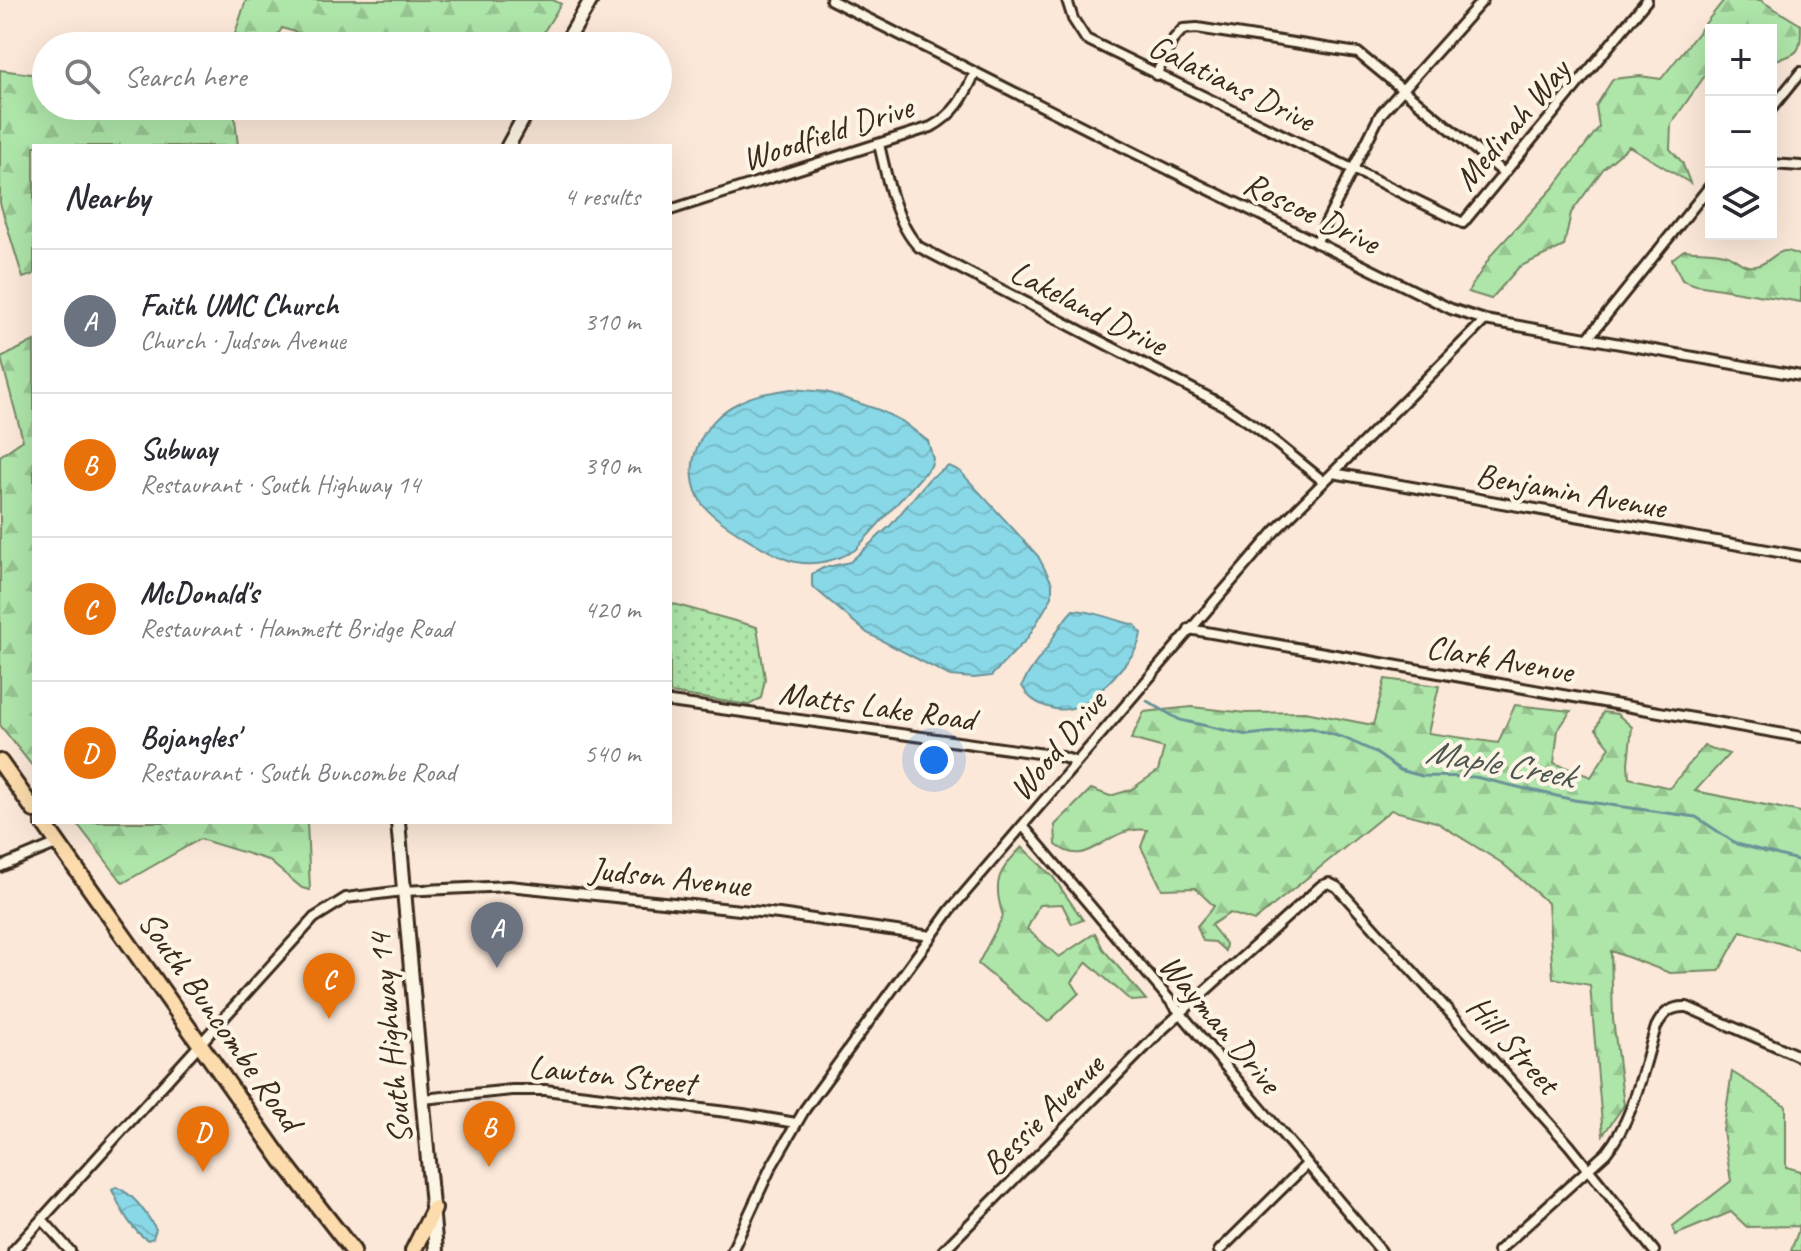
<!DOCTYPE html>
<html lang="en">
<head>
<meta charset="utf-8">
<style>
  :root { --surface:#fff; --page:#f2f2f3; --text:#2b2b33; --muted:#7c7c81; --line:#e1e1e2; --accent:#0b8043 }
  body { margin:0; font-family:Caveat,sans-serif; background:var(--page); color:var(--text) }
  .controls { position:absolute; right:24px; top:24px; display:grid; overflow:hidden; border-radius:0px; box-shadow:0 8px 32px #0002 }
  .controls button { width:72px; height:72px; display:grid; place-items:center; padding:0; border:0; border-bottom:2px solid var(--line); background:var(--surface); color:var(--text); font:40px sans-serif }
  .you { position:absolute; left:934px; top:760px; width:28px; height:28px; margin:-20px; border:6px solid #fff; border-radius:50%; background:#1a73e8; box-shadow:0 0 0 12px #1a73e833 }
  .badge { display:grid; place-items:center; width:52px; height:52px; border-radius:50%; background:var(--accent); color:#fff; font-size:26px; font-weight:700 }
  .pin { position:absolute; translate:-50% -66px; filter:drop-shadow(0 2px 4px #0008) }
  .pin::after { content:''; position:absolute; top:42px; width:28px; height:24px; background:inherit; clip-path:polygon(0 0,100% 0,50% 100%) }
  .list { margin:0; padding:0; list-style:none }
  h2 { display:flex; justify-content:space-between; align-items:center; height:104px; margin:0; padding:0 32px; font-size:34px }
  h2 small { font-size:26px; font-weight:400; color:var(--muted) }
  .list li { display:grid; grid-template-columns:52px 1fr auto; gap:24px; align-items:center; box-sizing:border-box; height:144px; padding:0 32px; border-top:2px solid var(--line) }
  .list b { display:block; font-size:30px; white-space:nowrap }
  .list p { margin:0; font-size:26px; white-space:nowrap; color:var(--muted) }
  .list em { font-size:26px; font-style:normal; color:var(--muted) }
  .icon { flex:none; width:44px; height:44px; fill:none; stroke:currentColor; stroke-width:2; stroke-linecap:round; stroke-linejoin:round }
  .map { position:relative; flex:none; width:1801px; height:1251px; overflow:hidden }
  .search { position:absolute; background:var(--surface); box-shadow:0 8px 32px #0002; left:32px; top:32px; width:640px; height:88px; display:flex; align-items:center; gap:20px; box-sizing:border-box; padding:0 28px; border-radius:44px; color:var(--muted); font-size:30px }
  .panel { position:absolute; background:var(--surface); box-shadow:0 8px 32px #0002; left:32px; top:144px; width:640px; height:680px; border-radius:0px }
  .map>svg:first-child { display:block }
</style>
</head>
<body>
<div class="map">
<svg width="1801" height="1251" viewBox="0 0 1801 1251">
  <defs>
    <pattern id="grass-dots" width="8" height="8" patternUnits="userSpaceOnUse" patternTransform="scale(2)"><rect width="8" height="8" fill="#aee5a9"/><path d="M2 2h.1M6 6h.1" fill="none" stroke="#97c591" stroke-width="1.8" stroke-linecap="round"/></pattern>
    <pattern id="forest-firs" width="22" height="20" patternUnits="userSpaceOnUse" patternTransform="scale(2)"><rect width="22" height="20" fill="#aee5a9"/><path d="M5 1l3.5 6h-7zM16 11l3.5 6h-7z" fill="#97c591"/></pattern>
    <pattern id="water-waves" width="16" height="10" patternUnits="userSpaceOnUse" patternTransform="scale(2)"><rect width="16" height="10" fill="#89d8e7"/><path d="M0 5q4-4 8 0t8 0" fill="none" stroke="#77bac6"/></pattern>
  </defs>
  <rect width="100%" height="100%" fill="#fbe8d9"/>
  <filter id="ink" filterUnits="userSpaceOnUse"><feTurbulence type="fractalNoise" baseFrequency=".0125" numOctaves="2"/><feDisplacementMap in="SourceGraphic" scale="16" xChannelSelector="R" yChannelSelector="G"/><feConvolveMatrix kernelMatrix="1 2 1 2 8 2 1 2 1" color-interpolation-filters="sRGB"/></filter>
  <g filter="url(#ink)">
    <path fill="url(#grass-dots)" stroke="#748864" stroke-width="2" d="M670,603L757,627L765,679L761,698L749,705L670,693Z"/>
    <path fill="url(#forest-firs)" stroke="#748864" stroke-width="2" d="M246,0H553L561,4L535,46H339L282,28L271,46H231Z
      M1724,0H1760L1801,25C1801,54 1799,54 1771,61V30H1711V67L1671,124L1670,149L1682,162L1690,183L1629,146L1604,168L1571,213L1564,246L1519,267L1491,299L1468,292L1492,254L1554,187L1599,127L1596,106L1613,79L1640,76L1661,79Z
      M0,70L46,76V106H237L234,110L238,146H34V274L23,278L0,203Z
      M1684,250C1697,252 1716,250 1728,255C1738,260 1743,268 1756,266C1775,262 1777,241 1801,257V302L1696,285L1682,280L1672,259Z
      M34,341V768L0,725V456L23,440L1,358Z
      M1385,679L1439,686L1428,733L1498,743L1515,705L1571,711L1558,730L1554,763L1591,777L1610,747L1596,729L1603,712L1617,714L1632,727L1628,763L1629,778L1670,788L1704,746L1729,754L1695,791L1801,812V950L1741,931L1719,971L1670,973L1611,951L1613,1019L1624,1105L1603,1135L1590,985L1553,978L1548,903L1502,863L1436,822L1391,810L1254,921L1230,913L1211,925L1226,944L1225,951L1215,942L1203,941L1197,926L1214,906L1195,888L1162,889L1141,847L1147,830C1106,824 1090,872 1056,845L1055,825L1091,789L1110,796L1130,790L1158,771L1164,748L1131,739L1144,712L1192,707L1246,713L1305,712L1373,725Z
      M76,822H307L310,890L302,888L268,860L200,839L123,883Z
      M1022,847L1053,877L1083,920L1072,924L1062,904L1039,905L1027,929L1059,957L1095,933L1103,949L1146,1000L1131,1001L1087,962L1072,982L1079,993L1048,1022L978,964L1003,916C992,882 998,871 1022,847Z
      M1732,1072L1786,1106V1167L1801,1171V1251H1791L1800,1226L1747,1227L1731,1212L1675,1235L1673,1226L1731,1181L1723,1131Z"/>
    <path fill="url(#water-waves)" stroke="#6a9297" stroke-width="2" d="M791,389L826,392L879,410L902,421L928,441L933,459L931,466L855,550C838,560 816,566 796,562C777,559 715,521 703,505C678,468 701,421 738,403C754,394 772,392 791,389Z
      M949,466L960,471L1038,556L1052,583V597L1027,639L991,676L974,678L950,676L867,633L812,586V574L823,568L850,562L891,525L929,479Z
      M1073,610C1094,611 1114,620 1135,625L1141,633C1139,649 1130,658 1119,671C1100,693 1076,719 1045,706C1033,701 1029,698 1022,686C1028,671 1038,661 1047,648C1055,635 1061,622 1073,610Z
      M116,1187C135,1195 145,1212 156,1229L153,1238L148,1240C131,1231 120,1207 112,1190Z"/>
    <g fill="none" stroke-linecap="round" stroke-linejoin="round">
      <path stroke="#6a9297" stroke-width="3" d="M1147,701L1180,720L1247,735L1311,728L1344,738L1373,751L1400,770L1422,776L1475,777L1574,800L1696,817L1737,844L1801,861"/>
      <g stroke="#3b2a1e" stroke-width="14">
        <path id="minor" d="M831,0L1137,154L1451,309L1485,320L1801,376
          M1067,0L1073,19L1086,39L1463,223L1647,0
          M1156,75L1172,41L1183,29L1197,28L1358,53L1504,173
          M1771,109L1801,72
          M879,144C886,175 896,225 919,247L1225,406L1259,429L1323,481
          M1771,164L1801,166
          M670,210L931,127C955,114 964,97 975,73
          M1316,243L1380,115L1483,0
          M1588,338L1711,185
          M1333,473L1801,556
          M1189,629L1801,737
          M670,702L1059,756L1077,762
          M1023,826L1381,1251
          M0,867L58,843
          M423,1099L512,1090H545L743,1114L796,1123
          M42,1219L70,1251
          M13,1251L314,918L346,898L403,891L509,886L779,914L931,936
          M732,1251L770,1169L805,1109L951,909L1274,532L1485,320
          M943,1251L1163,1029L1321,886L1329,883L1337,887L1569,1145L1654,1251
          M1219,1251L1307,1164
          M1498,1251L1606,1153C1634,1119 1643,1068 1656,1027C1663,1013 1671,1006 1687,1007L1801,1057"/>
      </g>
      <g stroke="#3b2a1e" stroke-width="18">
        <path id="secondary" d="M564,46L591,0
          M508,146L530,106
          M398,822L436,1251"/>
      </g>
      <g stroke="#3b2a1e" stroke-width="20">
        <path id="primary" d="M0,762L34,810
          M43,822L282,1160L353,1251
          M413,1251L434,1209"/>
      </g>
      <use href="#minor" stroke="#fcf5e5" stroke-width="8"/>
      <use href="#secondary" stroke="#fcf5e5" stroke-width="12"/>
      <use href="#primary" stroke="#fcdcac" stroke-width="14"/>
    </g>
  </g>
  <g text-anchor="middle" stroke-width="8" stroke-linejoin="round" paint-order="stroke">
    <g font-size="34" fill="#3b2a1e" stroke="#fcf5e5">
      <text transform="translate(1232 82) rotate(26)" y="12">Galatians Drive</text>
      <text transform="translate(1511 124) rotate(-50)" y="12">Medinah Way</text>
      <text transform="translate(827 132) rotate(-18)" y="12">Woodfield Drive</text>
      <text transform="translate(1312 212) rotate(26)" y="12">Roscoe Drive</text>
      <text transform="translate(1089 307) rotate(27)" y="12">Lakeland Drive</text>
      <text transform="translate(1571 490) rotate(10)" y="12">Benjamin Avenue</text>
      <text transform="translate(1500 658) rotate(10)" y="12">Clark Avenue</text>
      <text transform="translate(877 705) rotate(8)" y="12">Matts Lake Road</text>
      <text transform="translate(1057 745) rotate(-50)" y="12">Wood Drive</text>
      <text transform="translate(670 876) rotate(6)" y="12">Judson Avenue</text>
      <text transform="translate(221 1020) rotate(55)" y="12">South Buncombe Road</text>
      <text transform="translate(1221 1023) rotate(50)" y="12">Wayman Drive</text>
      <text transform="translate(389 1039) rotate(-96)" y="12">South Highway 14</text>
      <text transform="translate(1514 1044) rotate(48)" y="12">Hill Street</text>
      <text transform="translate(612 1074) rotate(6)" y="12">Lawton Street</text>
      <text transform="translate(1042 1114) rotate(-45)" y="12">Bessie Avenue</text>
    </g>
    <g font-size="36" font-style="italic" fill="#4e5650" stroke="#fcf5e5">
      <text transform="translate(1500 762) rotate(10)" y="13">Maple Creek</text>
    </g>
  </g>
</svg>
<div class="controls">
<button>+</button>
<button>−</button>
<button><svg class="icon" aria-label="layers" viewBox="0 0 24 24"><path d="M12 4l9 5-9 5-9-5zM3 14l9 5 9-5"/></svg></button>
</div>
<div class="you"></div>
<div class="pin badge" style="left:497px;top:968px;background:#6b7280">A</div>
<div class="pin badge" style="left:489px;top:1167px;background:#e8710a">B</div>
<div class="pin badge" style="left:329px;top:1019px;background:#e8710a">C</div>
<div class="pin badge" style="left:203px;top:1172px;background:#e8710a">D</div>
<div class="search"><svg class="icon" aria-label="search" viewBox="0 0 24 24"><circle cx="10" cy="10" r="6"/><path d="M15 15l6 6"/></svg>Search here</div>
<section class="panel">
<h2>Nearby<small>4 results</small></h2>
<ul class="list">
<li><span class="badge" style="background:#6b7280">A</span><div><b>Faith UMC Church</b><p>Church · Judson Avenue</p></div><em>310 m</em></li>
<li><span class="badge" style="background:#e8710a">B</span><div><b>Subway</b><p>Restaurant · South Highway 14</p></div><em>390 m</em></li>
<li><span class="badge" style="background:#e8710a">C</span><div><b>McDonald's</b><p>Restaurant · Hammett Bridge Road</p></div><em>420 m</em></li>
<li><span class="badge" style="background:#e8710a">D</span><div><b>Bojangles'</b><p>Restaurant · South Buncombe Road</p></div><em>540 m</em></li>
</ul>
</section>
</div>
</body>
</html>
